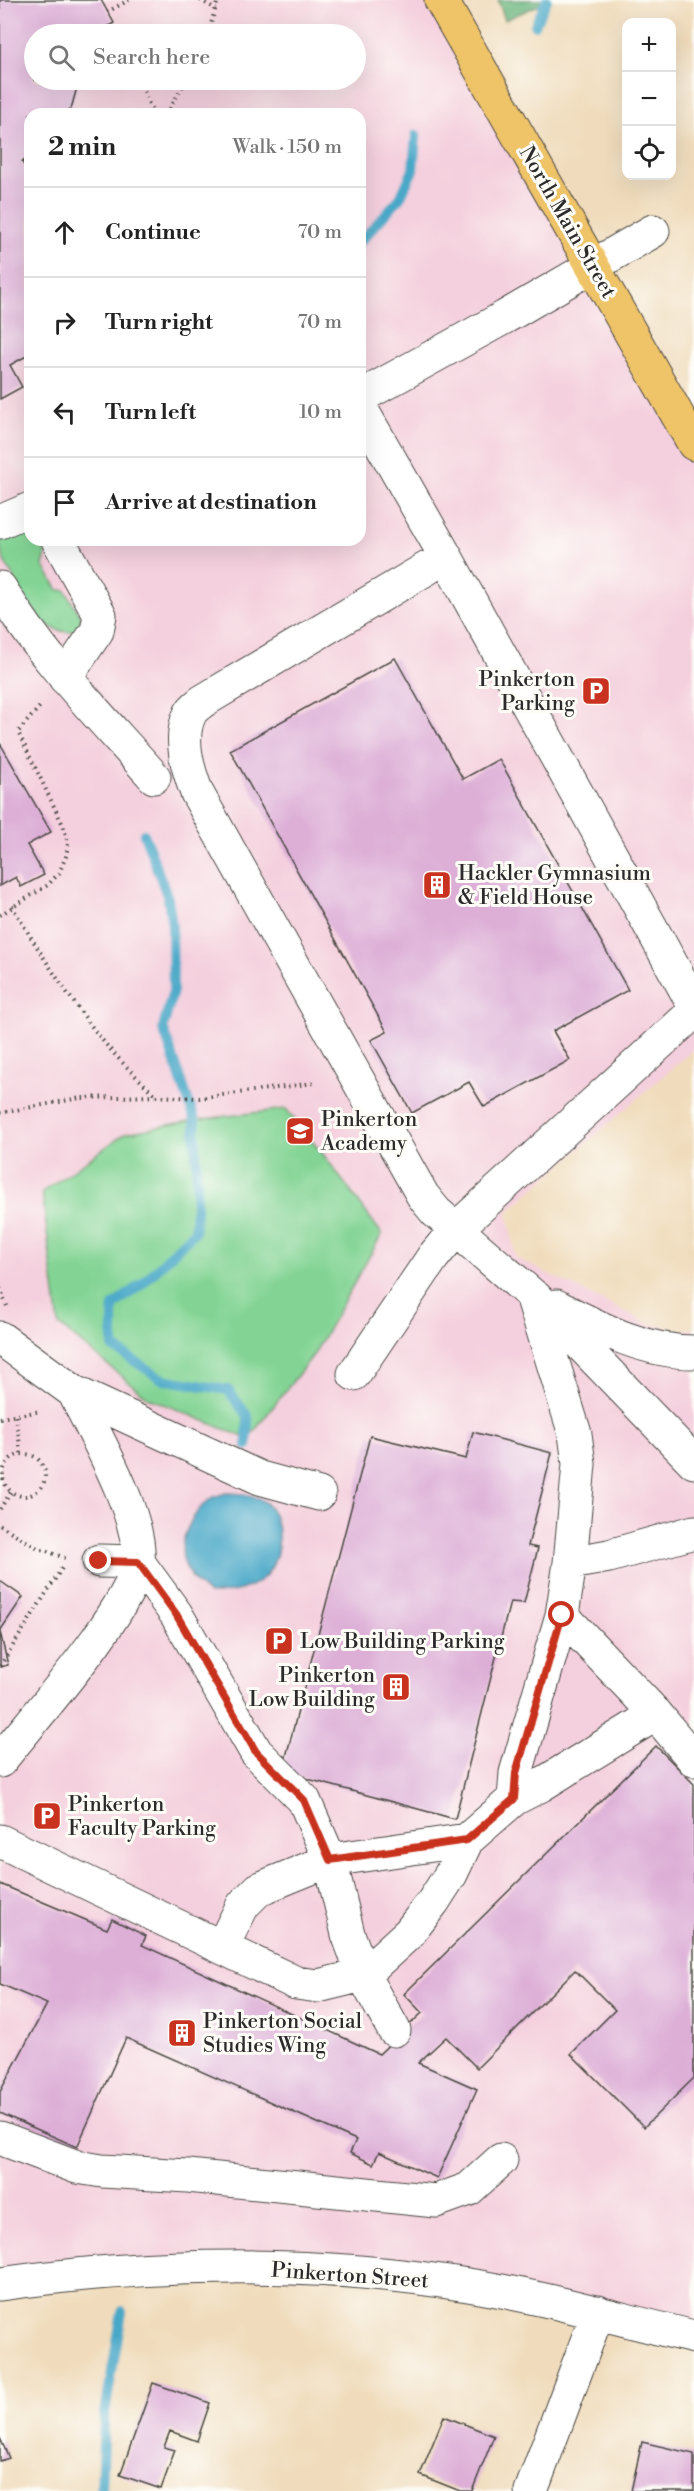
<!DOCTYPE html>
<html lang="en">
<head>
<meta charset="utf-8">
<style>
  :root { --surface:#fff; --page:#f6f6f6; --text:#222; --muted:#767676; --line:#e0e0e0 }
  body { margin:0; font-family:"Libre Bodoni",serif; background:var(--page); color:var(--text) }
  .controls { position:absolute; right:18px; top:18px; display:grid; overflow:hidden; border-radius:12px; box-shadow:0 6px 24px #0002 }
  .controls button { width:54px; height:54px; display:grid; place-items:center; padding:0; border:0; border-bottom:2px solid var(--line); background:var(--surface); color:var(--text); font:30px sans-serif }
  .stop { position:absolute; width:18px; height:18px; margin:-14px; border:4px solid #c8321e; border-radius:50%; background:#fff }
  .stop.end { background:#c8321e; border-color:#fff; box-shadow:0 2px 6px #0008 }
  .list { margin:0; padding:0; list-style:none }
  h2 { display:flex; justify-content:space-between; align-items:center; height:78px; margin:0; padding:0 24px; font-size:26px }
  h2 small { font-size:20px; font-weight:400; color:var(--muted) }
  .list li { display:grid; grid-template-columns:39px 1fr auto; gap:18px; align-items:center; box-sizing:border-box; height:90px; padding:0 24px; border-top:2px solid var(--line) }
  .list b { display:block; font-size:22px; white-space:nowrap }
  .list em { font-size:20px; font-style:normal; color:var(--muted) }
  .icon { flex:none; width:33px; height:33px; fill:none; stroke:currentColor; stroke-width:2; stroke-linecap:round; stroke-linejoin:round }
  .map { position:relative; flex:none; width:694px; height:2491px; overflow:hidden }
  .search { position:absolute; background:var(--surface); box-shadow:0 6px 24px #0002; left:24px; top:24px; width:342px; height:66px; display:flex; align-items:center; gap:15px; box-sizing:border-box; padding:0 21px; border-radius:33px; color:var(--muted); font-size:22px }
  .panel { position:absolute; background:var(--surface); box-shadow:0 6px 24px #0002; left:24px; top:108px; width:342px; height:438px; border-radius:18px }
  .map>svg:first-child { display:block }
</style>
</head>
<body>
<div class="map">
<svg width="694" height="2491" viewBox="0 0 694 2491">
  <rect width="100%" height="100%" fill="#fdfcf7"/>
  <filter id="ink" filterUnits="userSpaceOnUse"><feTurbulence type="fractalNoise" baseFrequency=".0167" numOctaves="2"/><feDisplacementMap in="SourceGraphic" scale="12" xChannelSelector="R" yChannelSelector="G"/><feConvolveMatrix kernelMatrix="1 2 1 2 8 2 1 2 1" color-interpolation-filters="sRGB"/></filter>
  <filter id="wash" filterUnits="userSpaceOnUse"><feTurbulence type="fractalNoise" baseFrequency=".008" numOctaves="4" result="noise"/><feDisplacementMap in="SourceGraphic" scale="24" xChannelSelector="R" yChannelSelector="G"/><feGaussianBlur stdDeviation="1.35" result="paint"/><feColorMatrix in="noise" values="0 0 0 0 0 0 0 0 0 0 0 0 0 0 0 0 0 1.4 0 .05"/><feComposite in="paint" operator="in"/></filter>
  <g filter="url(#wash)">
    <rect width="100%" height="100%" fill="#f0dcbc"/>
    <path fill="#f4cfdd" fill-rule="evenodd" d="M0,0H441L694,444V1049L507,1212L516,1258L648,1323L682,1331L694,1328V2337L391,2275L0,2284ZM34,34H356V80H34ZM30,114H360V540H30Z"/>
    <path fill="#83d494" stroke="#578060" stroke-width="1.5" d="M24,526L30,527V540H38L46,555L43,565L58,590H65L81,617L78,630C48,640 30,606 17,584C9,569 0,558 0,541Z
      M286,1109L326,1158L382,1234L314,1354L248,1439L147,1397L59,1325L42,1192L126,1133L195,1120Z"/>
    <path fill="#6ab67e" stroke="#4a7054" stroke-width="1.5" d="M498,0H550L505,20Z"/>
    <path fill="#49a8c8" stroke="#3a6a7a" stroke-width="1.5" d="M226,1493C239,1493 256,1494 266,1503C284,1521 282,1563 262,1579C247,1591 227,1594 209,1594C198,1586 188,1575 184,1562C177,1541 193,1512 209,1500C213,1496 220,1495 226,1493Z"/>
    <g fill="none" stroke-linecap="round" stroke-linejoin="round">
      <path stroke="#49a8c8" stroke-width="10" d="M535,25L547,0
        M360,242L400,198L413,170L416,135
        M144,834L168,898L172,926L173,991L163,1028L195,1120L197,1182L195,1231L144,1282L113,1306V1347L162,1379L228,1390L248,1417L247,1446
        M101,2491L104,2419L122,2312"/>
    </g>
    <g id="blocks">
      <path fill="#ddafd7" d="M0,0H101L114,23L95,34H34V80H79L71,109L62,114H30V157L22,162L30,176V354L10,365L22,387L0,399Z
        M395,658L463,779L499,759L628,990L553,1031L570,1060L484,1107L469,1082L412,1113L371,1040L387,1032L230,750Z
        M0,743L51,832L27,845L44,875L21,887L16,877L0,886Z
        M473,1432L552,1453L528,1546L538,1548L524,1603L510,1602L455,1819L282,1772L370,1436L466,1459Z
        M0,1581L23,1597L0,1631Z
        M0,1632L8,1665L0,1667Z
        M656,1746L694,1784V2078L644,2127L571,2054L615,2010L575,1970L477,2068L446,2037L418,2063L477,2089L437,2178L379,2152L373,2164L350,2153L356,2140L126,2038L77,2147L0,2113V2092L47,2004L0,1984V1884L107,1929L112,1919L146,1936L142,1945L379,2054L422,2013L404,1994Z
        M153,2383L210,2403L197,2441L170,2431L164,2447L175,2450L161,2489L120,2475Z
        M444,2416L494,2436L472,2491H460L420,2475Z
        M0,2438L9,2458L0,2461Z
        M642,2442L694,2454V2491H631Z"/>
    </g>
  </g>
  <g filter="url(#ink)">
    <use href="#blocks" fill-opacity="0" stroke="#494641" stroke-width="1.5"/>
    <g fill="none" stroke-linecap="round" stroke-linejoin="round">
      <g stroke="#494641" stroke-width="35">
        <path id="minor" d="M360,397L505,317L653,231
          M360,407L446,557L694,1005
          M0,522L30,509
          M58,540L100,615L97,631L65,678
          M446,557L203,701C198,705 192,709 190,714C178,738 188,770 197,793L423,1196L436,1212L532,1295L575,1434L579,1464L570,1563L562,1615L656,1714L694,1760
          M0,588C42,658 100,716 154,777
          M535,1297L694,1462
          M556,1306C599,1328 644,1352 694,1352
          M0,1338L74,1392L260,1478L319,1494
          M354,1374L433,1257L457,1228L694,1012
          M99,1561L138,1562L176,1614L256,1752L304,1800L330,1860L467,1840
          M570,1563L609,1556L694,1532
          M0,1761C32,1720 132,1609 138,1562C143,1518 94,1433 74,1392
          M514,1799L516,1773L562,1615
          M0,1841L296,1983L318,1986L363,1975L409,1933L433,1902L451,1874L467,1840L514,1799L541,1785L656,1714
          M222,1947L243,1905L259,1889L330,1860L348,1934L363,1975L394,2030
          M0,2138L77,2167L102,2171L188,2176L436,2201L469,2189L501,2160
          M0,2284C153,2262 315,2260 468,2285C544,2297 618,2319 694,2337
          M531,2491L598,2312"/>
      </g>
      <g stroke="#494641" stroke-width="35">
        <path id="major" d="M441,0L694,444"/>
      </g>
      <path stroke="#494641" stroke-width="4" stroke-dasharray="1.5 4.5" stroke-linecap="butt" d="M200,0L216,9
        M107,12L129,0
        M208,34L218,0
        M140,80L150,107L159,114
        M167,114L186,80
        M12,906C41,955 72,1003 108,1047C123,1064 140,1080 156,1096L199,1098L314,1083
        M0,915L48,885L59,873L67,854L68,842L63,825L18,732L42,704
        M0,1113L80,1098L155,1096
        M0,1288L7,1306
        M16,1416L21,1453
        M0,1418L41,1411
        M3 1475a21 21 0 1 1 42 0a21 21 0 1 1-42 0Z
        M0,1509L11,1492
        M0,1525L36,1547L65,1558
        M0,1666L64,1565"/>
      <use href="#minor" stroke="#fff" stroke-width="33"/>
      <use href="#major" stroke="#efc469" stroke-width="33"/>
    </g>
  </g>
  <g fill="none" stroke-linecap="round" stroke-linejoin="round" filter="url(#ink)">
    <path stroke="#c8321e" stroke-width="8" d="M99,1561L138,1562L176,1614L256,1752L304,1800L330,1860L467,1840L514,1799L516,1773L562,1615"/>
  </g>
  <defs>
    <g id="parking-square" transform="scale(1.5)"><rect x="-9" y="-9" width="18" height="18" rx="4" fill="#c8321e" stroke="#fdfcf7"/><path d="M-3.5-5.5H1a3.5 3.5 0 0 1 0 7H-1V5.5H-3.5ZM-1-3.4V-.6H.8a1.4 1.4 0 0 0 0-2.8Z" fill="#fff"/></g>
    <g id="building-square" transform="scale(1.5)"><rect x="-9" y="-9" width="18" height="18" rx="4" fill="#c8321e" stroke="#fdfcf7"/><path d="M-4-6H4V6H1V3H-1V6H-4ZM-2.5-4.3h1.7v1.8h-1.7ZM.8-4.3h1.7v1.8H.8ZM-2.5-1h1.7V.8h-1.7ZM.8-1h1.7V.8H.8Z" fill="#fff"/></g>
    <g id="school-square" transform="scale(1.5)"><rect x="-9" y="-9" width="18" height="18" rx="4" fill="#c8321e" stroke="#fdfcf7"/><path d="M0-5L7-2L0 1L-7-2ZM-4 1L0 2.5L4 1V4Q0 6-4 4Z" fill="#fff"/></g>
  </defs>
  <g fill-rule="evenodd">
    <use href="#parking-square" x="596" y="691"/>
    <use href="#building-square" x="437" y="885"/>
    <use href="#school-square" x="300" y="1131"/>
    <use href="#parking-square" x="279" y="1641"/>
    <use href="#building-square" x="396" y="1687"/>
    <use href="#parking-square" x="47" y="1816"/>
    <use href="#building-square" x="182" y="2033"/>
  </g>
  <g text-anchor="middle" stroke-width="6" stroke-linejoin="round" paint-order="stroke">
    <g font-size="21" fill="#2b2b2b" stroke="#fdfcf7">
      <text transform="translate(568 222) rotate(60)" y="7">North Main Street</text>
      <text transform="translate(350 2275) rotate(4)" y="7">Pinkerton Street</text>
    </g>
    <g font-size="21" fill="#2b2b2b" stroke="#fdfcf7" text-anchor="start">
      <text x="575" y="686" text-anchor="end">Pinkerton<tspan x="575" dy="24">Parking</tspan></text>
      <text x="458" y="880">Hackler Gymnasium<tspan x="458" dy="24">&amp; Field House</tspan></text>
      <text x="321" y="1126">Pinkerton<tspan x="321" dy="24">Academy</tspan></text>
      <text x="300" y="1648">Low Building Parking</text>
      <text x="375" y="1682" text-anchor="end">Pinkerton<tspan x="375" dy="24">Low Building</tspan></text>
      <text x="68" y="1811">Pinkerton<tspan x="68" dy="24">Faculty Parking</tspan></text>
      <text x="203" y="2028">Pinkerton Social<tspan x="203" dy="24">Studies Wing</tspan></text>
    </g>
  </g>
</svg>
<div class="controls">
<button>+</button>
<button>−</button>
<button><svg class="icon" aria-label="locate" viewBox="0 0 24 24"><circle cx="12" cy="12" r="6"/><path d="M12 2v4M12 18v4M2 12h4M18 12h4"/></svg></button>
</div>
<div class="stop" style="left:562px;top:1615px"></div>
<div class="stop end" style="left:99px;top:1561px"></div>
<div class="search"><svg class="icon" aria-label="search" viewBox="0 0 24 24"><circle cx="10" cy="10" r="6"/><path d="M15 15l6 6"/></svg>Search here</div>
<section class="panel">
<h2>2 min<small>Walk · 150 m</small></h2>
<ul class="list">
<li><svg class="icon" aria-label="ahead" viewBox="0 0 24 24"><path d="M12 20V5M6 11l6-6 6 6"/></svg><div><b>Continue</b></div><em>70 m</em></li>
<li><svg class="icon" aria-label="right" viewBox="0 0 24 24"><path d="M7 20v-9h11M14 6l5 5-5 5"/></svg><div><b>Turn right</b></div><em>70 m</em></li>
<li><svg class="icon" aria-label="left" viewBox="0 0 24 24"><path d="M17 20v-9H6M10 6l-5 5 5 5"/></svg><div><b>Turn left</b></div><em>10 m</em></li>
<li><svg class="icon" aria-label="arrive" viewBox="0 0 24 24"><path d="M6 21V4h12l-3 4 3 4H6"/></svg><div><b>Arrive at destination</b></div></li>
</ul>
</section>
</div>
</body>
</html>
